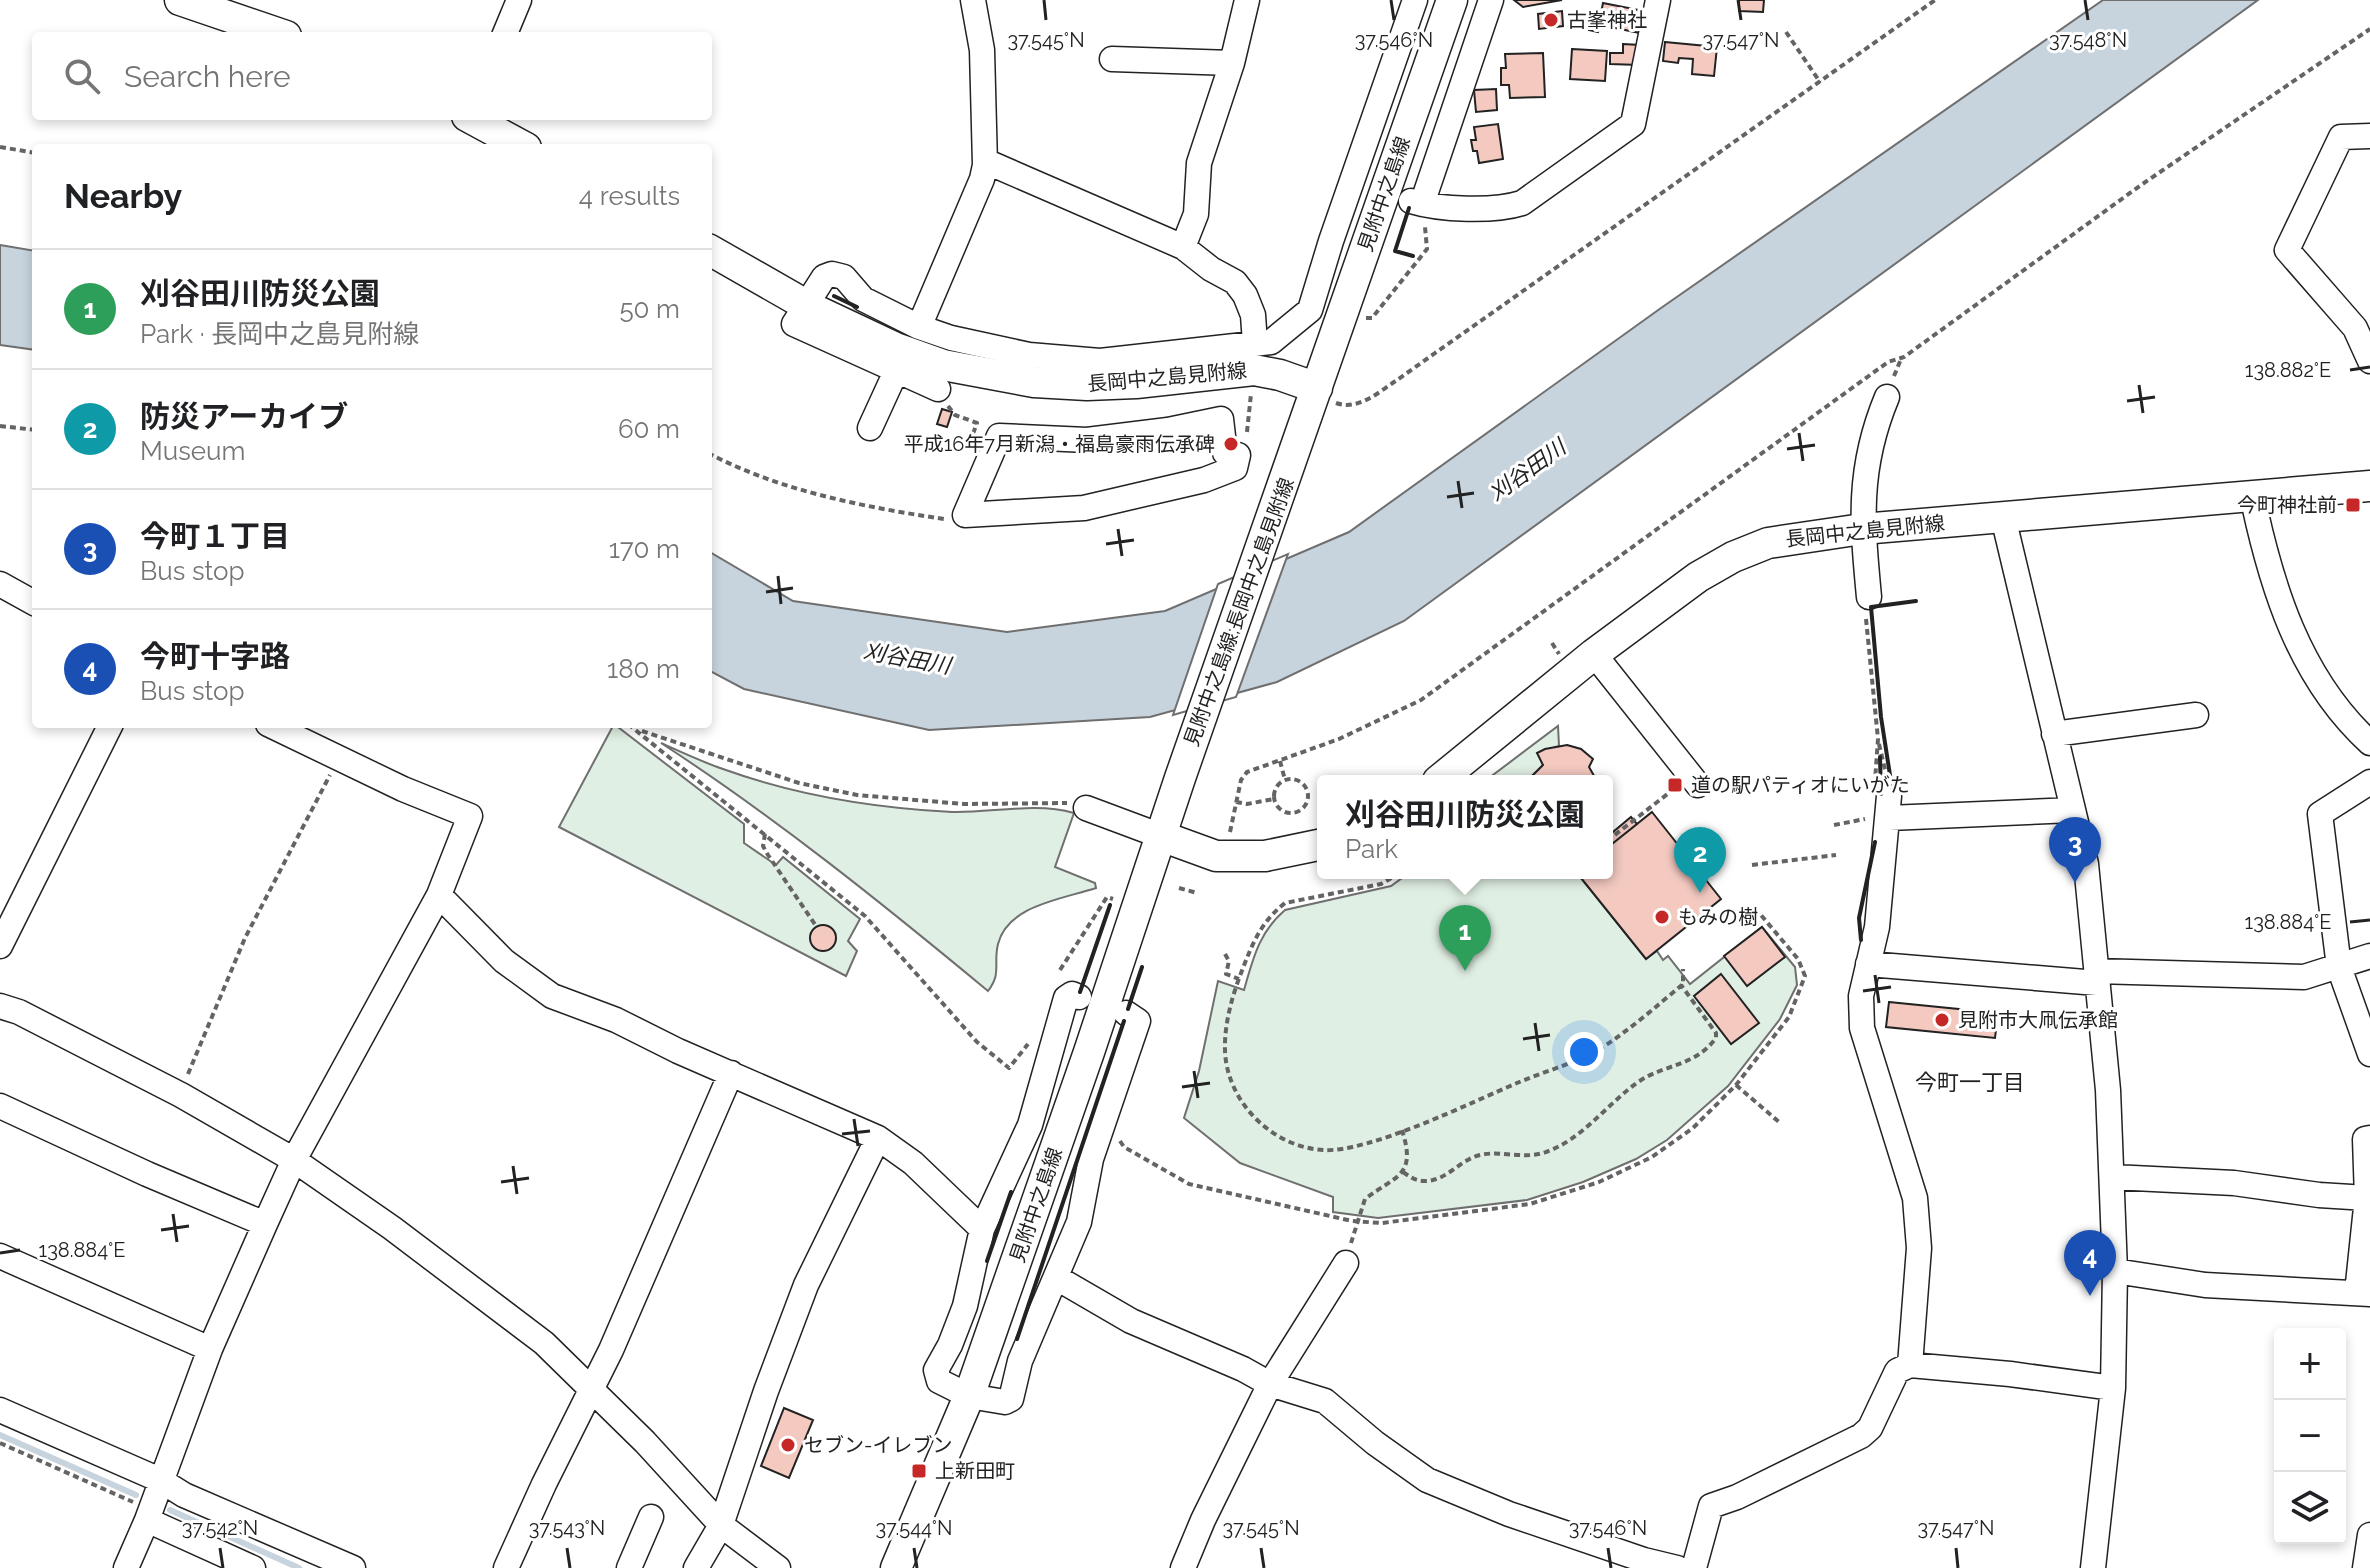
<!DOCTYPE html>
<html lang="en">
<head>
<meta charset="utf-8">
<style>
  :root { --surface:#fff; --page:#f2f2f2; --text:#202124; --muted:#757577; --line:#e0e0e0; --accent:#0f766e }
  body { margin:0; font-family:Raleway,"Noto Sans JP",sans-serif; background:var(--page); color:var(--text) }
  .controls { position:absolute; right:24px; bottom:24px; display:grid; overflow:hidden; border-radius:8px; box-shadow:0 4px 12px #0003 }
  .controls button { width:72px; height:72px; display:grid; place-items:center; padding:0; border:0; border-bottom:2px solid var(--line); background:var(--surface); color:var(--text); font:40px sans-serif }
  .you { position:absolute; left:1584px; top:1052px; width:28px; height:28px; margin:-20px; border:6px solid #fff; border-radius:50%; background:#1a73e8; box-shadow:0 0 0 12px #1a73e833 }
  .badge { display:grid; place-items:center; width:52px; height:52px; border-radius:50%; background:var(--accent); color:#fff; font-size:26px; font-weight:700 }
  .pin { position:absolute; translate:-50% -66px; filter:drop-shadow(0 2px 4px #0008) }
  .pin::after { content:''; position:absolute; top:42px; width:28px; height:24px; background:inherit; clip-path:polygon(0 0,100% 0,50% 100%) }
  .popup { position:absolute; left:1317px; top:775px; width:296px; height:104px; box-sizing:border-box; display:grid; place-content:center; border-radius:8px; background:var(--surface); filter:drop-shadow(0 2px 6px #0005); font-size:26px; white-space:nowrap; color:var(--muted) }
  .popup b { font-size:30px; color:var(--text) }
  .popup::after { content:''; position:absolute; left:50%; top:100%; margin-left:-16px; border:16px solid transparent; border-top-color:var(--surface) }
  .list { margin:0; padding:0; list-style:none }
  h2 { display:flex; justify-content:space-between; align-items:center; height:104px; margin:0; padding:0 32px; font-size:34px }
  h2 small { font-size:26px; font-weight:400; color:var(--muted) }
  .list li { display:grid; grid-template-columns:52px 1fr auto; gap:24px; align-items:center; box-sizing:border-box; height:120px; padding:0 32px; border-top:2px solid var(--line) }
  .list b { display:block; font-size:30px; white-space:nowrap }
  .list p { margin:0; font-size:26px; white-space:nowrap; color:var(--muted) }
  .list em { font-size:26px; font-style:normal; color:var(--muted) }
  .icon { flex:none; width:44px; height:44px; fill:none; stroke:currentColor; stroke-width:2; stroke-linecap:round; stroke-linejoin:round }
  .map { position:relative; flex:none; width:2370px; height:1568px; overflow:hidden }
  .search { position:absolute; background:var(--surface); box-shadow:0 4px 12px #0003; left:32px; top:32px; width:680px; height:88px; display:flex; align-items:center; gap:20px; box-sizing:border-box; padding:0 28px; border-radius:8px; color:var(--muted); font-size:30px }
  .panel { position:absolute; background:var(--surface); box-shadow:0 4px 12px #0003; left:32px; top:144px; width:680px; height:584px; border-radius:8px }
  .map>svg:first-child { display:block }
</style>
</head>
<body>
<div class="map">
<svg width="2370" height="1568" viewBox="0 0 2370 1568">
  <rect width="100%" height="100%" fill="#fff"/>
  <path fill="#e0efe3" stroke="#6f6f6f" stroke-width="2" d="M614,724L744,824V843L776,865L783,857L860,919L848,941L857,951L846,976L559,827Z
    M1558,726L1559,746L1538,753L1543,765L1527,781H1485Z
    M661,743C681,752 702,762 723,769C795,795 875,808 952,812C992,813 1034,802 1074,813L1055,867L1095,883L1096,888C1063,899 1008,905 998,944C993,964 1002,973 988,991C883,904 775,817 661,743Z
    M1409,873H1577L1646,959L1657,951L1663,960L1668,956L1690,984L1762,927L1795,967L1797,985L1780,1019L1728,1086L1667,1140L1636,1159L1583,1182L1527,1200L1378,1218L1333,1212V1197L1240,1163L1184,1118L1199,1071L1218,981L1244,990C1253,959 1259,932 1285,910L1391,886Z"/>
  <path fill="#c7d3dd" stroke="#6f6f6f" stroke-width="2" d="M2103,0H2258L1404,621L1277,682L1150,717L929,730L744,689L708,670V551L793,601L1007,632L1165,611L1349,532L1661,308Z
    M0,245L36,251V350L0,345Z"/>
  <path fill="#fff" stroke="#6f6f6f" stroke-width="2" d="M1288,554L1236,697L1173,715L1218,584Z"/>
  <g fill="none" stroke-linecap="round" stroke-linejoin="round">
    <path stroke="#c7d3dd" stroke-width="6" d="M0,1435L136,1495
      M170,1510L299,1568"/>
  </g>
  <path fill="#f3c9c0" stroke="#222" stroke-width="2" d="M1514,0H1562L1523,7Z
    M1739,0H1764L1763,12L1739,11Z
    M1603,3L1649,12L1645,34L1600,25L1598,32L1589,30L1592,11L1601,13Z
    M1562,11L1563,26L1539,29L1538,14Z
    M1665,42L1717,47L1714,76L1692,74L1693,59L1679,58L1678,63L1663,61Z
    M1623,44L1640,45L1639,65L1610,64V53H1623Z
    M1572,49L1607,51L1605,81L1570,79Z
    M1543,53L1545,97L1510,98L1509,85H1501V68H1506L1505,54Z
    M1496,89L1497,110L1476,112L1474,90Z
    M1498,124L1503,159L1479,163L1477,151H1473L1471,140H1476L1474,127Z
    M942,409L952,412L947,427L937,424Z
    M1567,745L1581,749L1593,759L1589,767L1597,781H1527L1543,765L1537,753L1545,749Z
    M1652,812L1721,899L1646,959L1577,873H1607V848Z
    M1631,817L1637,824L1607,848V837Z
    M810 938a13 13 0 1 1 26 0a13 13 0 1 1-26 0Z
    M1762,927L1785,957L1747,986L1724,956Z
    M1721,974L1759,1023L1731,1044L1694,996Z
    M1889,1002L1998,1013L1995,1038L1886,1027Z
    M784,1408L813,1420L789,1478L761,1466Z"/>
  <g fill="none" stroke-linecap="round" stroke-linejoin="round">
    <g stroke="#222" stroke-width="27">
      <path id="minor" d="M504,36L519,0
        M1112,59L1232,63L1247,0
        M1232,63L1199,163L1196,214L1183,247L1211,269L1235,282L1245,295L1253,315L1255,343
        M2370,136L2341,137L2287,250L2355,328L2370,361
        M985,161L1183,247
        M1411,201C1441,210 1493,212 1522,203L1633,124L1658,0
        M1422,204L1491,0
        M919,327L982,179L985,165L982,50L973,0
        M938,389L794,324L824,277L832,274L844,277L863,299L919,327L951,338L1029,355L1100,361L1271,342L1310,310L1331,241L1415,0
        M1221,419L1225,453L1238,455L1235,468L1204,480L1084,508L965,515L999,436L1087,440L1168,430Z
        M870,428L892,380L903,371L908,362
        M2252,495C2271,586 2299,678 2370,743
        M2003,517L2086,864L2108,1090L2115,1271L2113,1388L2093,1568
        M0,584L36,604
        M1869,597C1862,523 1857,469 1887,397
        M1594,654L1698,785
        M2054,734L2196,715
        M2370,782L2320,814L2339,967L2370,1054
        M1889,796L1877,927L1861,996L1862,1028L1915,1198L1919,1248L1910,1365
        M1086,808L1161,836
        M1889,818L2073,810
        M439,895L504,961L552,996L616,1020L678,1051L878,1138L913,1163L982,1229
        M0,946L111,724
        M1868,964L2097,983
        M2096,971L2304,977L2370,956
        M1079,997L1072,994L1066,998L1030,1125L982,1229L965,1306L950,1345L936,1370L939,1381L969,1396L1005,1402L1011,1399L1020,1361L1079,1222L1091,1159L1138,1021L1126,1013
        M0,1006L19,1012L181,1095L294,1160L392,1228L544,1343L645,1442L721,1525L778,1568
        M0,1106L147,1174L265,1224
        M2113,1177L2234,1183L2319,1195L2367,1198
        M0,1256L210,1349
        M2115,1271L2205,1285L2370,1294
        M1057,1278L1131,1321L1243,1369L1270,1384L1325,1401L1375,1443L1427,1480L1509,1514L1644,1560L1677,1568
        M2357,1293L2367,1198L2365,1139L2370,1138
        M0,1410L160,1480L184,1495L353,1568
        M147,1520L253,1568
        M126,1568L147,1520L210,1349L265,1224L294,1160L439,895L470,816L403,789L268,724
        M506,1568L544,1484L611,1350L731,1073
        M629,1568L651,1517
        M696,1568L721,1525L766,1391L806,1285L878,1138
        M1183,1568L1203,1520L1270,1384L1346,1263
        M1694,1568L1711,1506L1737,1497L1861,1436L1870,1428L1897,1371L1910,1365L2010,1374L2113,1388
        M2365,1568L2370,1535"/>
    </g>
    <g stroke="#222" stroke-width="33">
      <path id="major" d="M180,0L286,36
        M467,116L526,148
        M708,249L813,309L898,349L943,365L1034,382L1087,385L1136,383L1254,370L1280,375L1317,388
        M1438,781L1594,654L1698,577L1733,557L1768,543L1862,529L2370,486
        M1161,836L1216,856H1265L1323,844
        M896,1568L969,1396L1089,1052L1180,778L1452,0"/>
    </g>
    <path stroke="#646464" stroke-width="4" stroke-dasharray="6 4" stroke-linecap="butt" d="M1786,32L1820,82
      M0,147L36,153
      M1366,318H1372L1427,249L1425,227
      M1894,376L1901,359
      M1336,403C1358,411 1379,392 1397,380L1935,0
      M948,406L955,415L977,423L971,439L973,440
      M0,426L36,430
      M1247,432L1251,394
      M708,453C780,491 864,507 944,519
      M1866,619L1878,739L1875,781
      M1552,643L1559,654
      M628,724L865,916L977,1042L1009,1068L1028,1044
      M642,731L799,783L857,795L964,804L1067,803
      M1879,744L1887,778
      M1280,761L1285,780
      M1274 796a17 17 0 1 1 34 0a17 17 0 1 1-34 0Z
      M1236,802L1247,804L1274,799
      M1834,825L1865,819
      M1230,832L1241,780L1247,772L1339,739L1421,700L1888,362L1904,357L2141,185L2370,29
      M765,834L763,846L768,855L816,926
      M1607,841L1674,789
      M1752,865L1836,855
      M1400,873L1381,884L1285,903C1262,921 1253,942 1243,968C1233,993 1224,1023 1225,1051C1227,1102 1272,1147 1323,1150C1369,1153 1472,1102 1517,1083C1543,1072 1572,1064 1596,1051C1624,1035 1658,1005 1683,984V969
      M1179,888L1197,893
      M1225,954L1229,961L1226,974L1239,979
      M1060,970L1107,897L1113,899
      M188,1074L245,938L330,775
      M1736,1085L1779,1122
      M1120,1141L1124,1147L1189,1184L1352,1221L1382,1223L1530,1204L1599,1182L1652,1157L1693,1128L1736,1085L1789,1017L1805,976L1798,959L1755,908
      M1403,1172C1410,1177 1416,1181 1425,1181C1447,1181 1459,1160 1480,1155C1501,1150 1525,1160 1546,1152C1583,1139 1607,1104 1638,1082C1667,1063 1694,1067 1716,1038V1033L1681,985
      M1351,1243L1365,1199C1396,1175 1417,1177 1402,1130
      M0,1443L133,1502"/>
    <use href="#minor" stroke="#fff" stroke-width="24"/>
    <use href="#major" stroke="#fff" stroke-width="30"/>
    <path stroke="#222" stroke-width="4" d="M1409,208L1395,251L1413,256
      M834,296L857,307
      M1880,757L1881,794
      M1892,788L1881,717L1871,607L1916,601
      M1861,940L1859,918L1875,842
      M1080,992L1110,905
      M1128,1009L1142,967
      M987,1261L1011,1192
      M1017,1339L1124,1021"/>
  </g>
  <path fill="none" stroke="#222" stroke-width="3" d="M1044,0L1046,20M1391,0L1394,20M1738,0L1741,20M2085,0L2088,20M2350,370L2370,367M2139,385L2143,413M2127,401L2155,397M1799,433L1803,461M1787,449L1815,445M1458,481L1462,508M1447,497L1474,493M1118,529L1122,556M1106,544L1134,540M778,576L781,604M766,592L793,588M2350,922L2370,920M1875,975L1879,1003M1863,991L1891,987M1535,1023L1539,1051M1523,1039L1550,1035M1194,1071L1198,1098M1182,1087L1210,1083M854,1119L858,1146M842,1134L870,1131M513,1166L517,1194M501,1182L529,1178M173,1214L177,1242M161,1230L189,1226M0,1253L20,1250M220,1548L223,1568M567,1548L570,1568M914,1548L917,1568M1261,1548L1264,1568M1608,1548L1611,1568M1956,1548L1958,1568"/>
  <g fill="#c62828" stroke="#fff" stroke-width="3">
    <circle cx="1551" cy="20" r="8"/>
    <circle cx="1231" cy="444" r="8"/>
    <rect x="2345" y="497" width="16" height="16" rx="4"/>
    <rect x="1667" y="777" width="16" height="16" rx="4"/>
    <circle cx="1662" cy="917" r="8"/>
    <circle cx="1942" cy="1020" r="8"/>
    <circle cx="788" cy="1445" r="8"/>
    <rect x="911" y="1463" width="16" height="16" rx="4"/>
  </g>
  <g text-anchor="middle" stroke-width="6" stroke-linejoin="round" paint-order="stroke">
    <g font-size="20" fill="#222" stroke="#fff" text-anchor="start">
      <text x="1567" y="27">古峯神社</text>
      <text x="1215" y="451" text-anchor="end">平成16年7月新潟・福島豪雨伝承碑</text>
      <text x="2337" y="512" text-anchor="end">今町神社前</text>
      <text x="1691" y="792">道の駅パティオにいがた</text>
      <text x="1678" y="924">もみの樹</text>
      <text x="1958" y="1027">見附市大凧伝承館</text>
      <text x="804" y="1452">セブン-イレブン</text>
      <text x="935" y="1478">上新田町</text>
    </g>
    <g font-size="20" fill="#222" stroke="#fff">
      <text transform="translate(1384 194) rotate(-71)" y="7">見附中之島線</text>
      <text transform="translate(1167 377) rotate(-5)" y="7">長岡中之島見附線</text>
      <text transform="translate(1865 531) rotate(-6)" y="7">長岡中之島見附線</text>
      <text transform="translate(1239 612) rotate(-70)" y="7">見附中之島線;長岡中之島見附線</text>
      <text transform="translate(1036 1205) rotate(-71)" y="7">見附中之島線</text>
    </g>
    <g font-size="22" font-style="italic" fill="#222" stroke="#fff">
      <text transform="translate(1527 470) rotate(-36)" y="8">刈谷田川</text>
      <text transform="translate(907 658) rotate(10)" y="8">刈谷田川</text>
    </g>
    <g font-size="22" fill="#222" stroke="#fff">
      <text x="1970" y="1090">今町一丁目</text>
    </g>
  </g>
  <g font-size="20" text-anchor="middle" fill="#222" stroke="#fff" stroke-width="6" stroke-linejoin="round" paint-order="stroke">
    <text x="1046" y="47">37.545°N</text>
    <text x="1394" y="47">37.546°N</text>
    <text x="1741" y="47">37.547°N</text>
    <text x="2088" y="47">37.548°N</text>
    <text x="2288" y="377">138.882°E</text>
    <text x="2288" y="929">138.884°E</text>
    <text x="82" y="1257">138.884°E</text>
    <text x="220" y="1535">37.542°N</text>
    <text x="567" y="1535">37.543°N</text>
    <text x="914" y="1535">37.544°N</text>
    <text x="1261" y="1535">37.545°N</text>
    <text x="1608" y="1535">37.546°N</text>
    <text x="1956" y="1535">37.547°N</text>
  </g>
</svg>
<div class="controls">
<button>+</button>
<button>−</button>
<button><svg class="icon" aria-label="layers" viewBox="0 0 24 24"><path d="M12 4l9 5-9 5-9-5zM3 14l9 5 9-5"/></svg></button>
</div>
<div class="you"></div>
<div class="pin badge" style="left:1465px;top:971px;background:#2e9e5b">1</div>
<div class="popup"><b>刈谷田川防災公園</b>Park</div>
<div class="pin badge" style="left:1700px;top:893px;background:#0f9aa8">2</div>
<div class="pin badge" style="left:2075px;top:883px;background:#1a4fb4">3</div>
<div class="pin badge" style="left:2090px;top:1296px;background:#1a4fb4">4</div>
<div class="search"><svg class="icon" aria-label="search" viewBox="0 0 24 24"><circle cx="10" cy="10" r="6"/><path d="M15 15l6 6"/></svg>Search here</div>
<section class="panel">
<h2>Nearby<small>4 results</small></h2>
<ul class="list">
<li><span class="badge" style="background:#2e9e5b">1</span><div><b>刈谷田川防災公園</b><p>Park · 長岡中之島見附線</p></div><em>50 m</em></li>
<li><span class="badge" style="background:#0f9aa8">2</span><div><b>防災アーカイブ</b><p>Museum</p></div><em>60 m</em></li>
<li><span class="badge" style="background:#1a4fb4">3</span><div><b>今町１丁目</b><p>Bus stop</p></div><em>170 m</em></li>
<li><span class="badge" style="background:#1a4fb4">4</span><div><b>今町十字路</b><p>Bus stop</p></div><em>180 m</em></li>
</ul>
</section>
</div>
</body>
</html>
